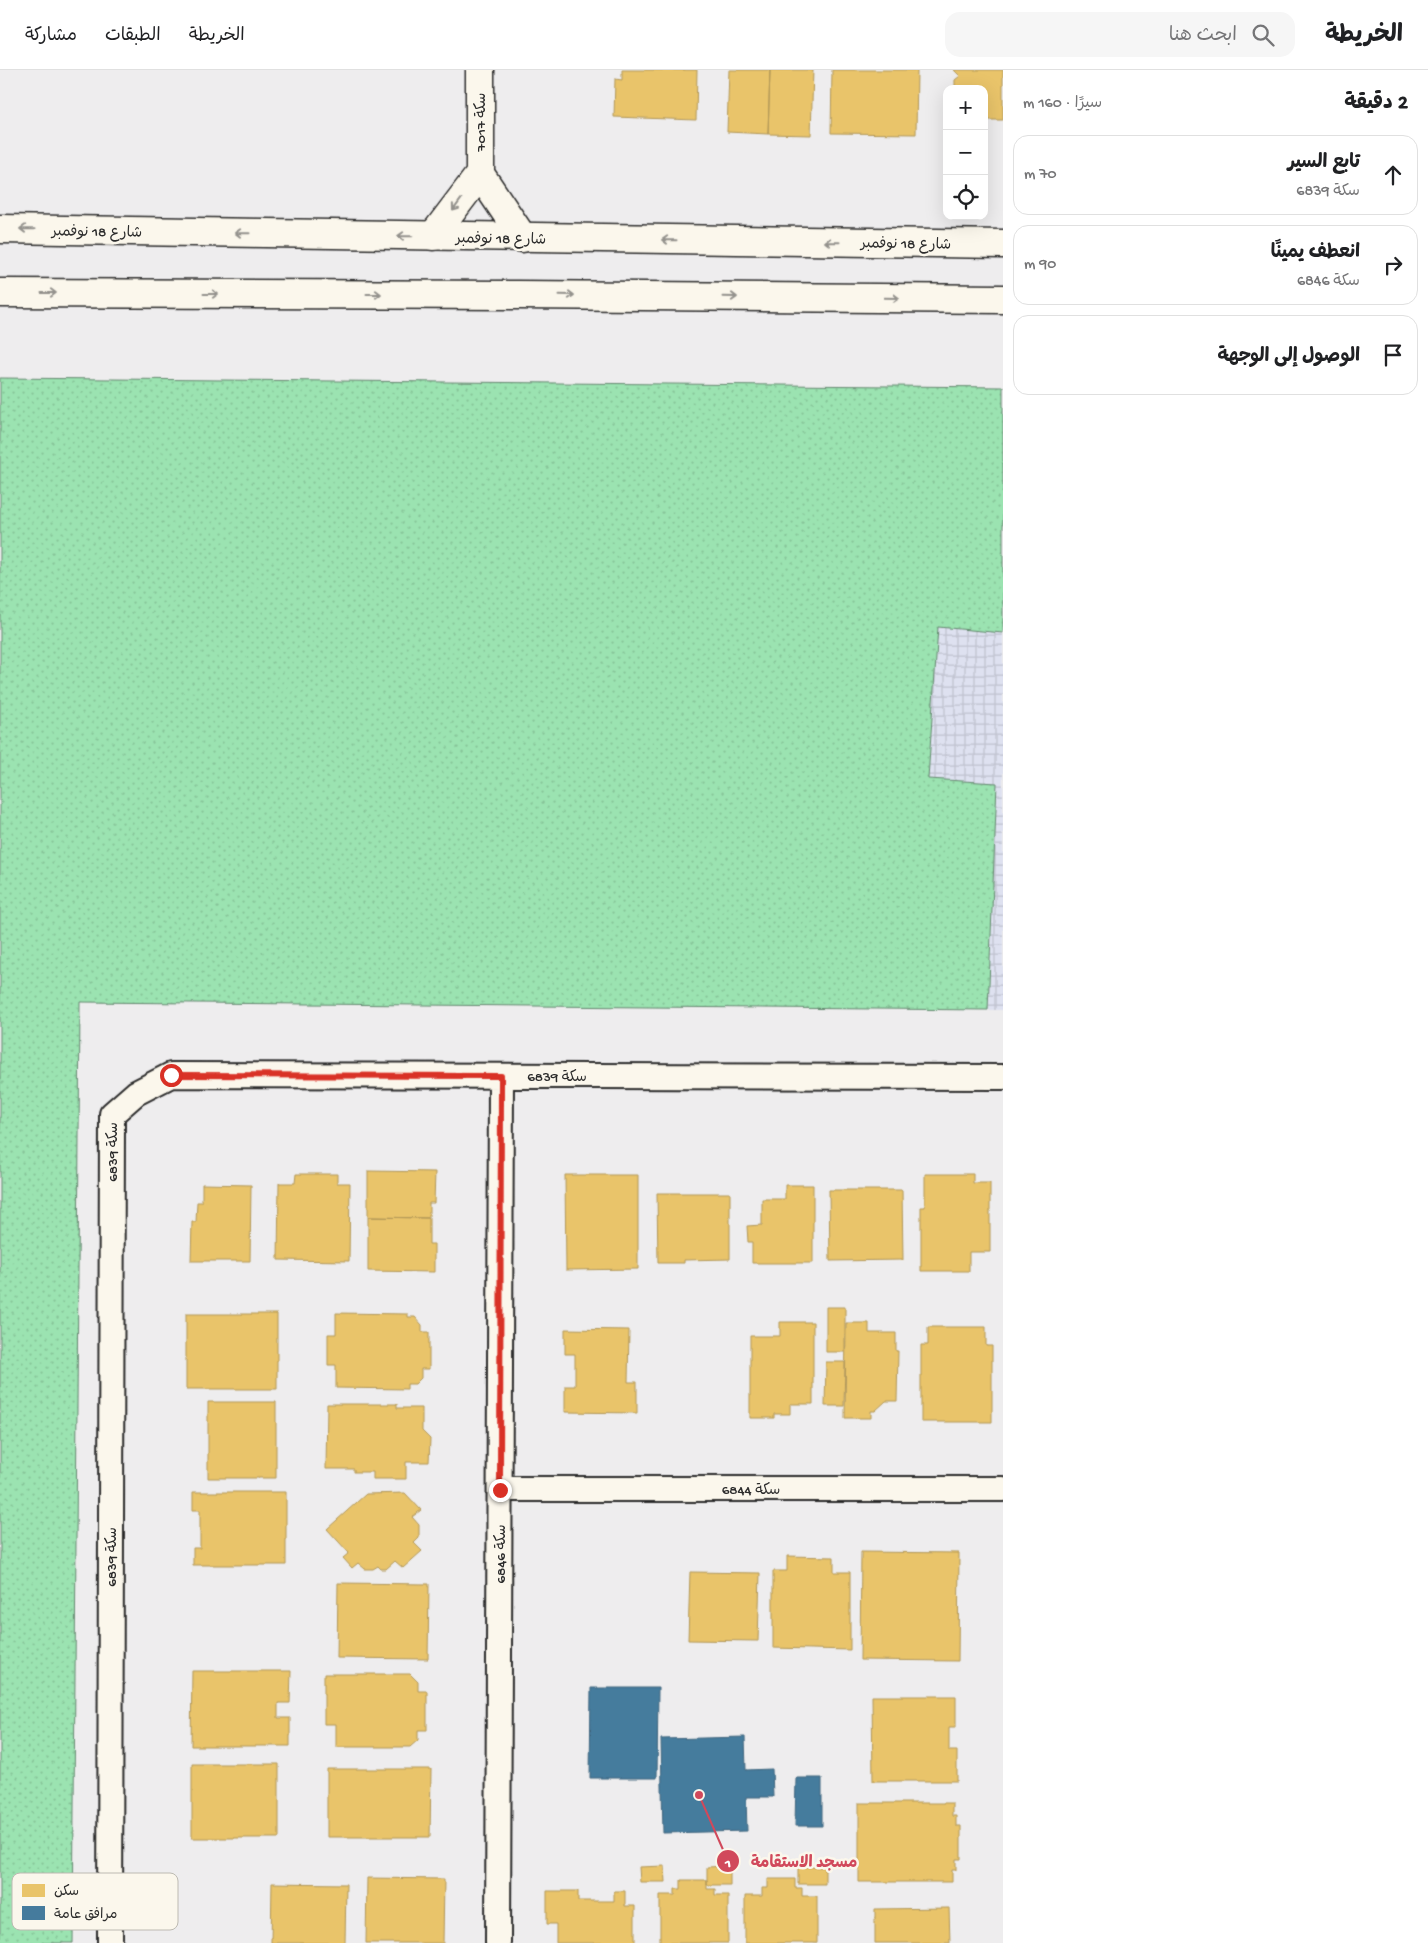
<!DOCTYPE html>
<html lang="ar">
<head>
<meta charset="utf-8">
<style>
  :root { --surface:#fff; --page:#f6f6f6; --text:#202124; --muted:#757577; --line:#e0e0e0 }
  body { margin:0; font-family:"Gochi Hand","Playpen Sans Arabic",sans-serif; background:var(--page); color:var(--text); direction:rtl }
  .controls { position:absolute; right:15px; top:15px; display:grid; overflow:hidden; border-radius:10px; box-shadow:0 5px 20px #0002 }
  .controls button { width:45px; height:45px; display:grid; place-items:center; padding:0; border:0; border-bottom:1px solid var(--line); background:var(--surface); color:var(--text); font:25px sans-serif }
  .stop { position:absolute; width:15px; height:15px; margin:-11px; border:4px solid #d93025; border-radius:50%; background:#fff }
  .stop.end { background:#d93025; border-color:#fff; box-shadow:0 1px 5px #0008 }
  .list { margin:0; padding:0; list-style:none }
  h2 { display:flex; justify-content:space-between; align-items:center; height:65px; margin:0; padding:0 20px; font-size:21px }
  h2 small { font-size:16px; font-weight:400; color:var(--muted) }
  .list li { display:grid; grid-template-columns:32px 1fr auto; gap:15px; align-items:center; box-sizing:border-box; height:80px; margin:0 10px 10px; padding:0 10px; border:1px solid var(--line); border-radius:15px }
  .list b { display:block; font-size:19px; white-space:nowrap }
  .list p { margin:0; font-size:16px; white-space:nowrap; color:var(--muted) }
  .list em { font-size:16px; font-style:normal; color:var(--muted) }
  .icon { flex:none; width:28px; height:28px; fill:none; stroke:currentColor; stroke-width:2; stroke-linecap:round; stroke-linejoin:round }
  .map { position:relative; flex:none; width:1003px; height:1873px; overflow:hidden; direction:ltr }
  header { display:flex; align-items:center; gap:30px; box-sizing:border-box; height:70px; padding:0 25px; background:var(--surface); border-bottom:1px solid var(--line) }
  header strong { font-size:24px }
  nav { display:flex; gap:28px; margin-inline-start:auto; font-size:18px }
  .search { width:350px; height:45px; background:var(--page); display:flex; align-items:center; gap:12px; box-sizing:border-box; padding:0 18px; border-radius:15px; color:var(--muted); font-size:19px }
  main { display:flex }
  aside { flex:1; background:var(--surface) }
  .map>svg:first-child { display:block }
</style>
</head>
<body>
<header>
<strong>الخريطة</strong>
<div class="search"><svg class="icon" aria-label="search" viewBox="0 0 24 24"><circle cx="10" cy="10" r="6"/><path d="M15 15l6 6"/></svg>ابحث هنا</div>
<nav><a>الخريطة</a><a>الطبقات</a><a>مشاركة</a></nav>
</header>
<main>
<aside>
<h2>2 دقيقة<small>سيرًا · 160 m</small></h2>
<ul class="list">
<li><svg class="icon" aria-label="ahead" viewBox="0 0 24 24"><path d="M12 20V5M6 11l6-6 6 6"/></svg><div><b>تابع السير</b><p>سكة 6839</p></div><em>70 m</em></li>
<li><svg class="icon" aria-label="right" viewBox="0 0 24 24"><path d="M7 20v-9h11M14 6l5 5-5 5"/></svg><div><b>انعطف يمينًا</b><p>سكة 6846</p></div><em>90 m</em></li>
<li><svg class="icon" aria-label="arrive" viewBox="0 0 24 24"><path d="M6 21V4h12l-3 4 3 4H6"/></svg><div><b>الوصول إلى الوجهة</b></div></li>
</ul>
</aside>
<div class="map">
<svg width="1003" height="1873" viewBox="0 0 1003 1873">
  <defs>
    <pattern id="industrial-grid" width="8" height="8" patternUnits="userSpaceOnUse" patternTransform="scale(1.25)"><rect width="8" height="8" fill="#dee1f0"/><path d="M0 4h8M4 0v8" fill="none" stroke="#bfc1ce"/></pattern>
    <pattern id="grass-dots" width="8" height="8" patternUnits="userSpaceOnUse" patternTransform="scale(1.25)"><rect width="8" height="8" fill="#9be3b1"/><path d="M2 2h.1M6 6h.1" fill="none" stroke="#86c398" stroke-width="1.8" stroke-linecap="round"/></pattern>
  </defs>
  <rect width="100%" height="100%" fill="#eeedee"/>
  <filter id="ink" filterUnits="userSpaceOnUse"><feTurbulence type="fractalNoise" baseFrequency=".02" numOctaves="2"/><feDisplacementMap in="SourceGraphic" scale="10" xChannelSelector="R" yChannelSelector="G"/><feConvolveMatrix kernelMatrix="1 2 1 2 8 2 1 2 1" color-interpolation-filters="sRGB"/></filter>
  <g filter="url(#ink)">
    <path fill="url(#industrial-grid)" d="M938,557L1003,563V940H988L997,714L928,709Z"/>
    <path fill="url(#grass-dots)" stroke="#63876e" d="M0,308L1003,317V563L938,557L928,709L997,713L988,940L80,932L73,1873H0Z"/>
    <path fill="#e9c46a" stroke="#b09657" d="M622,0H697L696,50L614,47L615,9L622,10Z
      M729,0H770L768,64L727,62Z
      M770,0H813L811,65L768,64Z
      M832,0H917L916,64L831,63Z
      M954,0H1003V50H984V19H955V10L960,6Z
      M368,1101L435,1102L434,1133H429V1148L368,1147Z
      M296,1104H337V1113H350L349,1191L278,1190L279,1113H295Z
      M925,1104H973V1113H990V1182H969V1201H921V1137H925Z
      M565,1105H638V1199L566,1200Z
      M202,1114L251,1115L250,1191H191L192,1152H196L197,1132H202Z
      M785,1115H813V1193H752V1172H748L747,1156L762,1155V1129H785Z
      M829,1120H902L903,1190L830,1191Z
      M657,1123H730V1189L684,1190V1193H658Z
      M368,1147L429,1148V1174H434V1202L368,1201Z
      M826,1237H845V1282H826Z
      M336,1243L408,1244V1247H415L422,1255V1262H429V1299H421V1308L415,1314H407V1319L336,1318V1295H328V1264H336Z
      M186,1244H277V1319H186Z
      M780,1252H813V1334H790V1344H774V1348H750V1266H780Z
      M846,1253H869V1263H896V1281H898L897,1331H886L875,1341H871V1348H845Z
      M928,1257H986V1276H992V1352H921V1275H928Z
      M565,1259L629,1260L628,1312H637V1343L565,1342V1316H575V1284H565Z
      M826,1292H845L844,1336H825Z
      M208,1332H276V1408H208Z
      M327,1334H397V1338H422V1361L430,1369L429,1392H406V1409H373V1402H354V1399H326Z
      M193,1422H286V1495H193V1478H200V1440H193Z
      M405,1423L421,1440L412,1447L419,1455V1468L414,1473L422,1481L403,1498L395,1491L386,1499H381L378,1496L373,1499H365L358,1493L352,1498L343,1488L349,1483L327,1459L366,1424Z
      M861,1482L959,1483L958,1591L860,1590Z
      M787,1486L834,1487V1502H850V1580L773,1578V1501H787Z
      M690,1502L760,1503L758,1571L688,1570Z
      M338,1513L429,1514L428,1589L337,1588Z
      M192,1601H291L290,1633H278V1648H290V1676H191Z
      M324,1604H410L418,1612V1621H427V1660H418V1670L410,1677H336V1654H324Z
      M872,1626H956V1657H949V1681H957V1711H873Z
      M192,1694H279V1768H192Z
      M327,1699H431L430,1767H327Z
      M859,1733H952V1746H956V1756H961V1789H956V1800H952V1812H859Z
      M665,1796L666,1812H640L639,1797Z
      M730,1796V1815H707V1797Z
      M798,1797H825V1814H798Z
      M367,1808L444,1809L443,1873H366Z
      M768,1809H795V1818H802V1826H817V1873H745V1826H762V1818H768Z
      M681,1810H707V1819H715V1825H728V1873H660V1825H675V1819H681Z
      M272,1813L346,1814L345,1873H271Z
      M547,1821H578V1831H614V1821H625V1836H635V1873H556V1854H547Z
      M949,1838L950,1873H875V1839Z"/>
    <path fill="#457b9d" stroke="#3d637b" d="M591,1618H658L657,1708H590Z
      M745,1667L746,1700L772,1699L773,1727H746L747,1761L663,1763L661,1669Z
      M796,1708H822V1756H795Z"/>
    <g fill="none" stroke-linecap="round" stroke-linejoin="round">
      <g stroke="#2b2b2b" stroke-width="28">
        <path id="minor" d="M500,1419H1003
          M110,1873L112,1044L136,1023L171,1005L1003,1007
          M498,1873L501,1006"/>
      </g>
      <g stroke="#2b2b2b" stroke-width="31">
        <path id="tertiary" d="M480,0V104L523,168
          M433,166L480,104"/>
      </g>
      <g stroke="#2b2b2b" stroke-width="31">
        <path id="primary" d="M0,159L1003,174
          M0,223L518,225L1003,229"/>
      </g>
      <use href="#minor" stroke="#fbf7ec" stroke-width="24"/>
      <use href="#tertiary" stroke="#fbf7ec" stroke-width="28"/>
      <use href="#primary" stroke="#fbf7ec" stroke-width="28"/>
    </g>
    <defs><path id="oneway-shaft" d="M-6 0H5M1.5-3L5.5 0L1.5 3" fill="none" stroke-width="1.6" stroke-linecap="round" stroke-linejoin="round" transform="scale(1.25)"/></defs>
    <g stroke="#93918c">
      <use href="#oneway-shaft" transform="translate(457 135) rotate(126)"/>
      <use href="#oneway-shaft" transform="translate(27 159) rotate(-179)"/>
      <use href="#oneway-shaft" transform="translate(242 163) rotate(-179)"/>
      <use href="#oneway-shaft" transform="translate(405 166) rotate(-179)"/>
      <use href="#oneway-shaft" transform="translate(669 170) rotate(-179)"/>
      <use href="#oneway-shaft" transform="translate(832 172) rotate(-179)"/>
      <use href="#oneway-shaft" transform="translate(49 223)"/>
      <use href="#oneway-shaft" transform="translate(211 224)"/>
      <use href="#oneway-shaft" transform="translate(374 224)"/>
      <use href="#oneway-shaft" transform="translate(567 225) rotate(1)"/>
      <use href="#oneway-shaft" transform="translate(730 227) rotate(1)"/>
      <use href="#oneway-shaft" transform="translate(892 228) rotate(1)"/>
    </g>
  </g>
  <g fill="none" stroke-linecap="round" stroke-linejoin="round" filter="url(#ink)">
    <path stroke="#d93025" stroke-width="6" d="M171,1005L501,1006L500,1420"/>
  </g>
  <g text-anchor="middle" stroke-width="5" stroke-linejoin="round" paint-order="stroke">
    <g font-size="15" fill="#2b2b2b" stroke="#fbf7ec">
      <text transform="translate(480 52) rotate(-90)" y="5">سكة 7017</text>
      <text transform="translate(97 161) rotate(1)" y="5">شارع 18 نوفمبر</text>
      <text transform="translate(501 168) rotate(1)" y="5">شارع 18 نوفمبر</text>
      <text transform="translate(906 173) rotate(1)" y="5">شارع 18 نوفمبر</text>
      <text x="557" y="1011">سكة 6839</text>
      <text transform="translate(112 1082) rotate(-90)" y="5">سكة 6839</text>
      <text x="751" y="1424">سكة 6844</text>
      <text transform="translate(500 1484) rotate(-90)" y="5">سكة 6846</text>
      <text transform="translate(111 1487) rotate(-90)" y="5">سكة 6839</text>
    </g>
  </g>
  <rect x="12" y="1803" width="166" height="57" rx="8" fill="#fbf7ec" stroke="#bdbab2" stroke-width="1"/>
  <rect x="22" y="1814" width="23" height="13" fill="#e9c46a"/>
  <rect x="22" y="1836" width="23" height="14" fill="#457b9d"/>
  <g font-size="14" fill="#2b2b2b">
    <text x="54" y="1825">سكن</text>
    <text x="54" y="1848">مرافق عامة</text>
  </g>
  <path fill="none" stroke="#d1495b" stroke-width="2" d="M699 1725L728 1791"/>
  <g fill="#d1495b" stroke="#fbf7ec" stroke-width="2">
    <circle cx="699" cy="1725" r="5"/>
    <circle cx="728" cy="1791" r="12"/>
  </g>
  <g font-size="15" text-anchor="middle" font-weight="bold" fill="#fff">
    <text x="728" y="1797">1</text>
  </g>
  <g font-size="16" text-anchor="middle" font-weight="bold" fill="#d1495b" stroke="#fbf7ec" stroke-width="5" stroke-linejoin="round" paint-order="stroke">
    <text x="804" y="1797">مسجد الاستقامة</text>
  </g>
</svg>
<div class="controls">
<button>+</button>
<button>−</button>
<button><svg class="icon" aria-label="locate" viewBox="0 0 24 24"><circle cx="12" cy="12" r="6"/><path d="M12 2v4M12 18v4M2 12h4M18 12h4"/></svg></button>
</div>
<div class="stop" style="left:171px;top:1005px"></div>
<div class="stop end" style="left:500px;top:1420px"></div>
</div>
</main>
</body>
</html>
